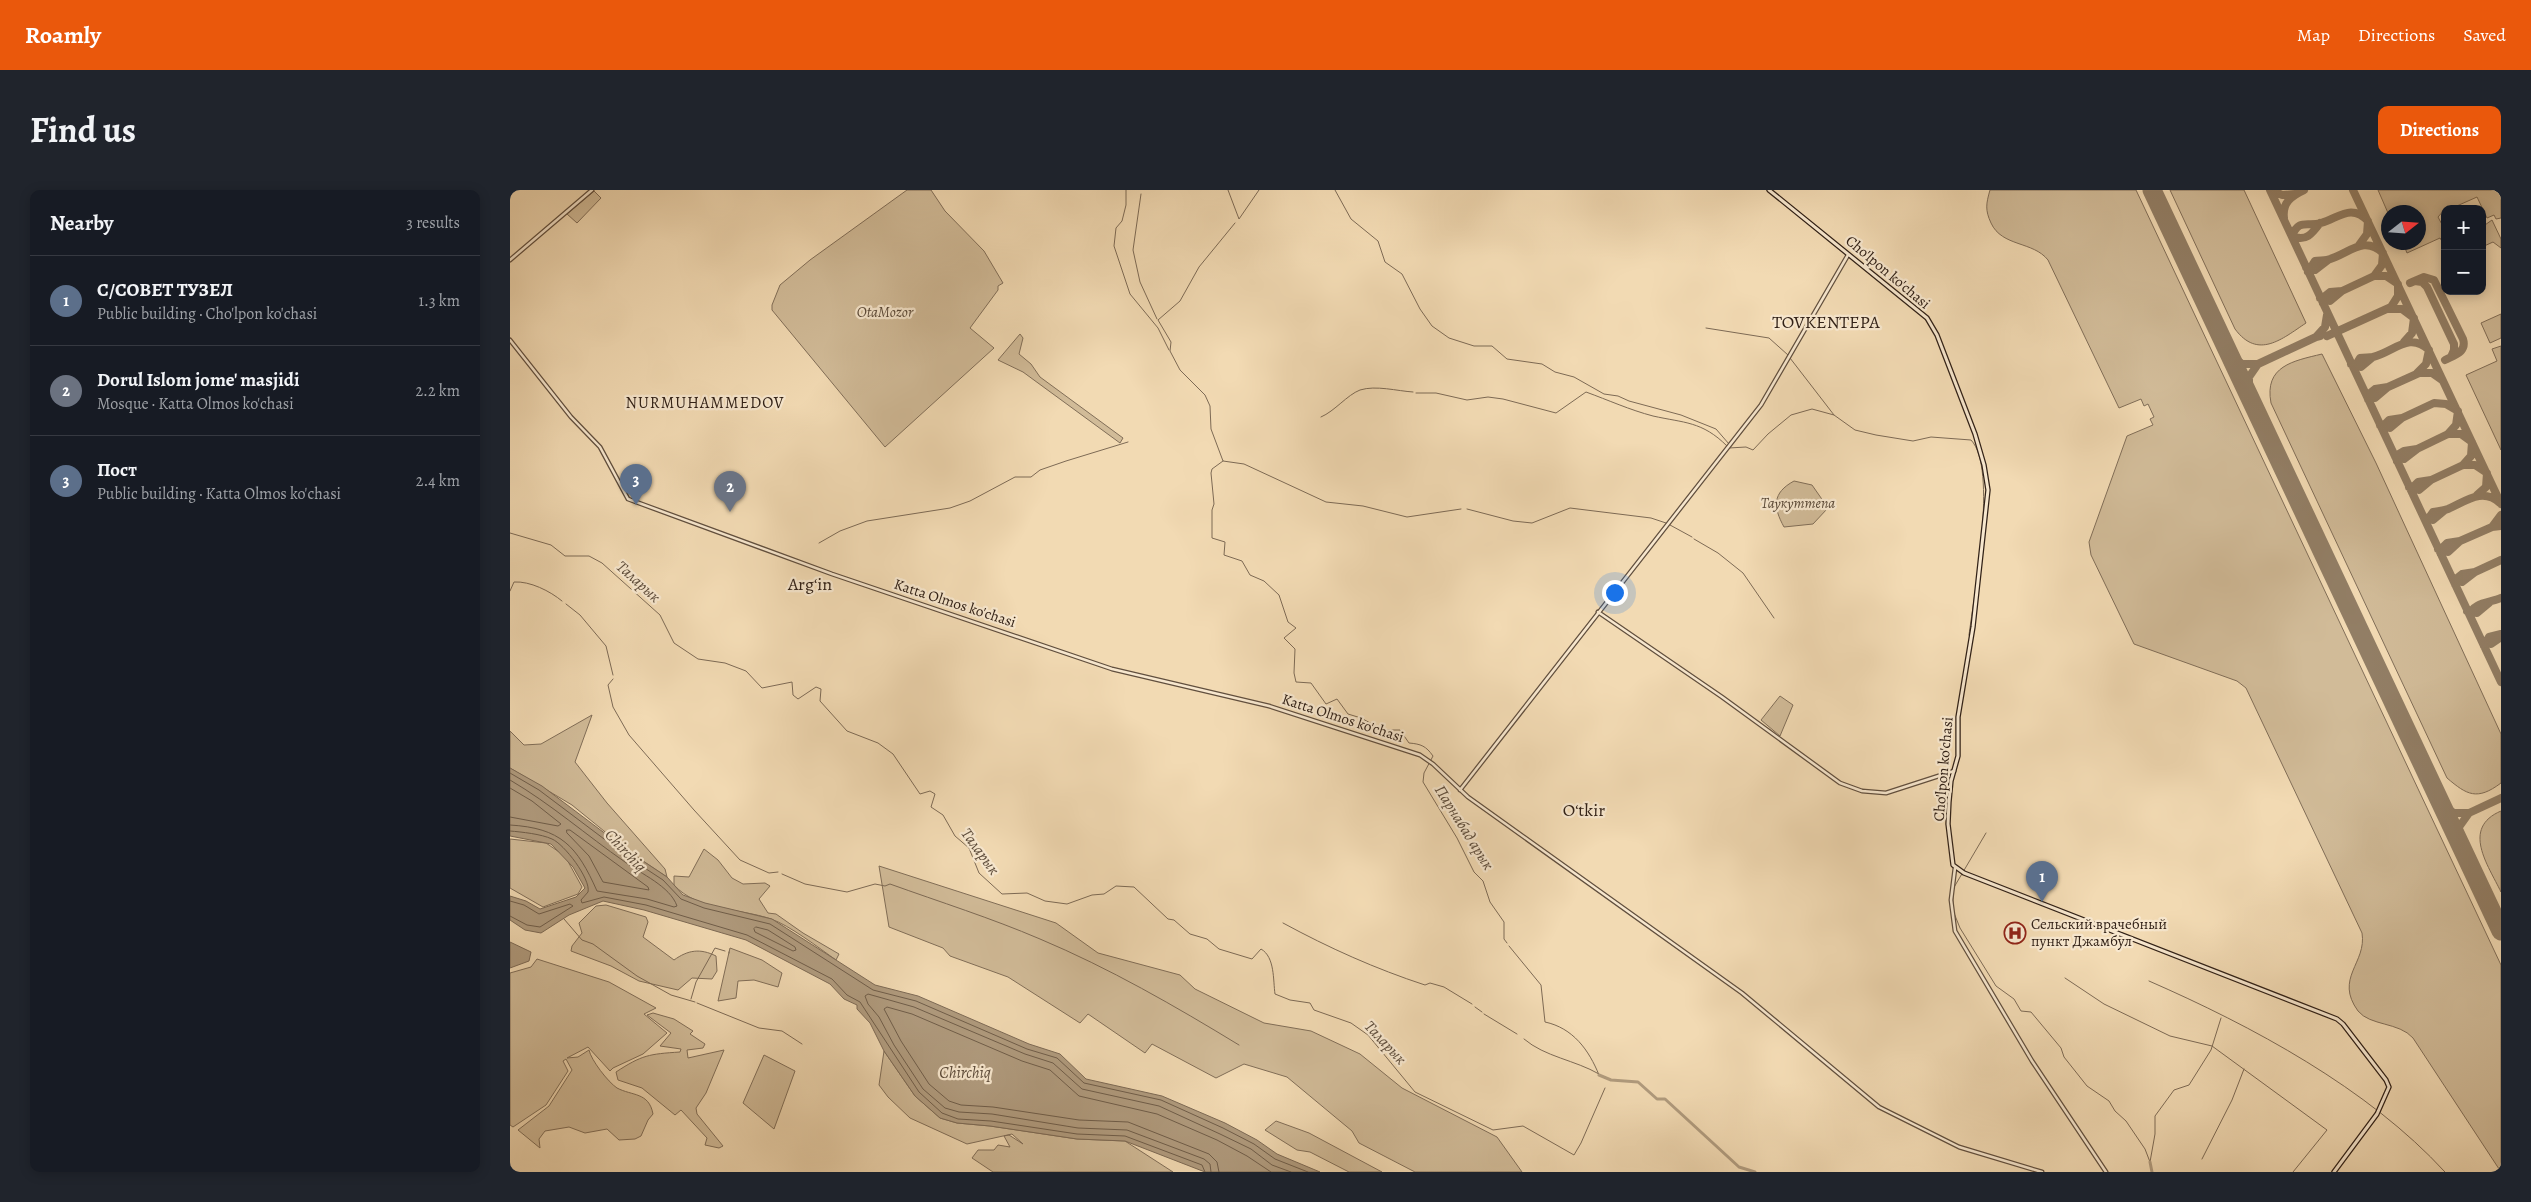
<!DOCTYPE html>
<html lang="en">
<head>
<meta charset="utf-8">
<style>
  :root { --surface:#171b24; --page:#20242c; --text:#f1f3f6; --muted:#9ea1a6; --line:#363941; --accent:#ea580c }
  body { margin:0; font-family:Alegreya,serif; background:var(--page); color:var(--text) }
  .controls { position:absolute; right:15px; top:15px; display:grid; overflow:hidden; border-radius:10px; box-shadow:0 2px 12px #0003 }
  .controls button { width:45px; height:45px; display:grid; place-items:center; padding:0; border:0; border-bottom:1px solid var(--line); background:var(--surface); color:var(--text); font:25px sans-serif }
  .compass { position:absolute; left:1871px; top:15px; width:45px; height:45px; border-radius:50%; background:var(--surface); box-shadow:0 2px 12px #0003; rotate:73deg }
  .you { position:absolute; left:1104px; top:402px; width:18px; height:18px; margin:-12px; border:4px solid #fff; border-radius:50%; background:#1a73e8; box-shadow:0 0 0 8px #1a73e833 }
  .badge { display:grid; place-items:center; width:32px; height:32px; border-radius:50%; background:var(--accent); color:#fff; font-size:16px; font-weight:700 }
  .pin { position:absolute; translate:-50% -41px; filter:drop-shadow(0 1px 2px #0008) }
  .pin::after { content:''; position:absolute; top:26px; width:18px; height:15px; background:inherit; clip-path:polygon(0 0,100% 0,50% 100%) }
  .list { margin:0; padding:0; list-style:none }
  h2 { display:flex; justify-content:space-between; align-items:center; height:65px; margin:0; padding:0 20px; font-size:21px }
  h2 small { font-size:16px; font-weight:400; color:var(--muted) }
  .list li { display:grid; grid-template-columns:32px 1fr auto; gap:15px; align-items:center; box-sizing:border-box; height:90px; padding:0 20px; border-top:1px solid var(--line) }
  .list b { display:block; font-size:19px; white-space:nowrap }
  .list p { margin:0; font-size:16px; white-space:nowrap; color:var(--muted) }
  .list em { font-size:16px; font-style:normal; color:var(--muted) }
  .map { position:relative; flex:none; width:1991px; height:982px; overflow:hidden; border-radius:10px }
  header { display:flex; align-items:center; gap:30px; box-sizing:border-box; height:70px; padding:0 25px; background:var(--accent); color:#fff }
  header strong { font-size:24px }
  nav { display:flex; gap:28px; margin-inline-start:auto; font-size:18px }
  .intro { display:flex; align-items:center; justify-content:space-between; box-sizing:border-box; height:120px; padding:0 30px }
  h1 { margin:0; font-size:35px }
  .button { padding:12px 22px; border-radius:10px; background:var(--accent); color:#fff; font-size:18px; font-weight:700 }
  main { display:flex; gap:30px; padding:0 30px }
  aside { flex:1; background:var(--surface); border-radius:10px; box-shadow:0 2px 12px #0003 }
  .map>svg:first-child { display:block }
</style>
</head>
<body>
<header>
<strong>Roamly</strong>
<nav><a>Map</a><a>Directions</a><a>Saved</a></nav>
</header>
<div class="intro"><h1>Find us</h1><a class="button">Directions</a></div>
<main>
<aside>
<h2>Nearby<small>3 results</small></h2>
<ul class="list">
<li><span class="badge" style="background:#5c6f8a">1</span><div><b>С/СОВЕТ ТУЗЕЛ</b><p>Public building · Cho'lpon ko'chasi</p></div><em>1.3 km</em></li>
<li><span class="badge" style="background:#6b7280">2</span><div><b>Dorul Islom jome' masjidi</b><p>Mosque · Katta Olmos ko'chasi</p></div><em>2.2 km</em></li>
<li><span class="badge" style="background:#5c6f8a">3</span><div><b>Пост</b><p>Public building · Katta Olmos ko'chasi</p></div><em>2.4 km</em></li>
</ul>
</aside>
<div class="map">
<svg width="1991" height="982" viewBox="0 0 1991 982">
  <rect width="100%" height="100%" fill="#f2dab3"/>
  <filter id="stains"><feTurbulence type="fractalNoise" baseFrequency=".004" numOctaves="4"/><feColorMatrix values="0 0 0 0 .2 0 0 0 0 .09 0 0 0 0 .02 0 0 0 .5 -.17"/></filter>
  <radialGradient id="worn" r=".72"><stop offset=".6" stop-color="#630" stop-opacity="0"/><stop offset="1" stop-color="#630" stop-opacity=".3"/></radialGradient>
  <path fill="#d1bb98" stroke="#816e58" d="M397,0H421L435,21L474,61L493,93L488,96V100L460,138L484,158L375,257L262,120V115L270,95L300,70Z
    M1480,0H1626L1991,775V982L1903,848C1889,832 1860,836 1848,821C1824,788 1857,773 1852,743L1736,498L1727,491L1624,454L1581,365L1579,352L1617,246L1643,235L1640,229L1644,227L1638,214L1634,216L1631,209L1609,218L1538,70C1523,51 1492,57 1481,33C1475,20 1476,14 1480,0Z
    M1660,0H1734L1796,133C1772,149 1748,170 1725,139Z
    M1868,0H1991V28L1986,29L1984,25L1977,28L1967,7L1940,19H1935L1928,27L1935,40V56L1930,48L1897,63L1893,53L1908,52V22L1878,23Z
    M84,1L91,8L67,33L57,24Z
    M1982,30L1991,49V58L1983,52L1972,57V37Z
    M1991,124V148L1980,153L1971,133Z
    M510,144L513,148L509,164L521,174L530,187L613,248L610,253L513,182L488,170Z
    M1991,156V260L1956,185L1987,171L1982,159Z
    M1812,164L1866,273L1991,544V593C1967,611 1957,605 1937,588L1761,213C1754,176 1783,171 1812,164Z
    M1284,291L1302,295L1316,315L1317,319L1303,334L1274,337C1263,317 1262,303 1284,291Z
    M1270,506L1283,515L1270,546L1251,530Z
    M82,525L65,572L97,613L155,679L157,687L121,663L62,615L0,578V541L14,555L31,554Z
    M1991,621V702C1978,675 1951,638 1991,621Z
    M0,649L36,653L55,666L72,697L68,704L33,717L0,698Z
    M194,659L208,670L222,688L233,694L255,693L260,696L249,709L258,723L266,724L293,743L329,764L326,770C309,758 279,735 261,729C229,718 188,721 164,695V686L179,687Z
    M369,676L546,733L588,763L670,785L685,799L754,833L801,841L850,864L892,898L987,947L1012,982H905L849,953L842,941L777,887L734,874L706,888L642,854L635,863L578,824L570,833L498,787L440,766L433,758L379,737Z
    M96,715L136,727L138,732L133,747L164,770C178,760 190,758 206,766L207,781L202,789L182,788L168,800L129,791L101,776L61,761L62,756L72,743L69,733L86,716Z
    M220,758L252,770L272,783L268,797L244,790L228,791L226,808L208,811Z
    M27,769L99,792L146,818L134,824L157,843L133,864L103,878L100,881L78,857L57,868L68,867L79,860C81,870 98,892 107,898C122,906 139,902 143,924L138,930L131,946L125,949L109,950L97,939L75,943L59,937L35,941L29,949L30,958L8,940L39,916L62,880L56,869L53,871L58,881L36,915L3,937L0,935V783L21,777Z
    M143,823L164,829L183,841L180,844L195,854L193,858L177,860L178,868L214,860L196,903L186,918L187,924L213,956L209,958L195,955L197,948L171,920L165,925L132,898L108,890L106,882C132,865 139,864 170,862L171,859L150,856L161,843L137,825Z
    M374,861L405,906L430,928L447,933L480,936L567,949L615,951L663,982H483L462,968L468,960H484L488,955L500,957L494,946L499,945L513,954L502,944L457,954L400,928L378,907L369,895Z
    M254,865L285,881L264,939L233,913Z
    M766,931L799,943L872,982H839L800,962L787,960L755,940Z"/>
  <path fill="#b09b7e" stroke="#7d6a55" d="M0,578L32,596L121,663L157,687L173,705L195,713L262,729L365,795L408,806L519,854L550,864L576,889L652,906L715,933L747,950L767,964L810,982H695L615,951L567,949L480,936L447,933L430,928L405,906L374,861L360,833L347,819V815L334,809L320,794L236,750L134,720L93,711L59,725L31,743L15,740L0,730V706L16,711L30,719L66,707L75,698L63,677L41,654L0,646Z
    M0,752L21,762L19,771L0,778Z"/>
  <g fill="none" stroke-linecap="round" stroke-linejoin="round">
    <path stroke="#705e4a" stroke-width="1" d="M0,583L29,600L118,667L153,690L171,709L194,718L260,734L363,800L406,811L517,859L547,868L574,893L651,910L713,938L744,954L765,969L798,982
      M0,590C41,614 76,645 115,672C131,684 160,696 167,716L164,717L137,709L87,701C67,656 51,638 0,635
      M0,598L22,611L51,634L48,636L0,627
      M57,640H60L138,697L139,700L93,692L79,666L57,643Z
      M0,641C12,642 31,644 42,649C54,654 81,689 78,702L71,710L72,713L94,707L136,715L237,745L322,789L337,805L350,812L409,902L432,923L448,929L481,931L567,944L615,946L692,975L695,982
      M0,711L14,715L29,724L60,714L63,716L30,737L17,735L0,726
      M246,737L258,740L285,757L286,760L283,761L245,742L244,739Z
      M701,982L700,974L694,969L617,940L568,938L482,924L449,922L435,918L413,899L384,855L369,827L358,814L355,806L358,804L404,817L515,864L543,873L572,899L649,916L710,944L741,959L762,975L781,982
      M709,982L707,972L699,964L618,932L569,930L483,917L451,915L439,911L419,894L391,851L374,819L377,817L402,824L512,871L540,880L569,906L647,924L707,950L737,966L761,982"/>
    <path stroke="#7d6a55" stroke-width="1" d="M616,0V15L612,31L606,38L604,56L620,104L648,138L659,160
      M718,0L729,29L749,0
      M825,0L841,29L868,51L875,72L892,84L910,119L922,136L939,148L964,156H982L997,169L1032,174L1045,182L1064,187L1094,204L1108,206L1119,211L1171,225L1206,239L1219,254
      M631,4L623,60L630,92L647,129
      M725,33L689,77L670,111L648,130L661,152L660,161L670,180L695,205L700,216L701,239L713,271L734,274L816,312L853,316L897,327L951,319
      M1196,138L1259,148L1278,165
      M1280,168L1324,225
      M906,203H926L957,210L978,207L993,209L1046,223L1076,202C1098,210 1120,220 1143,226C1174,233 1192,231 1217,256
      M811,227C825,221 837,205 850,200C866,195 887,201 903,202
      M1219,258L1236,257L1243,260L1258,244L1281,225L1302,219L1324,225L1345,240L1366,245L1403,251L1421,247L1461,250C1488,278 1464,405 1459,445
      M713,271L702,279L701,283L704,314L702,320V348L715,352L714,365L732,371L740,385L754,391L769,405L778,432L786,438L774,448L785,459L784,483L786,492L801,493L816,514L827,509L838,524L851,528L873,540H890L899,553C911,554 916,556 923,566L914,583L913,592L947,648L964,682L973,691L980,712L994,732V749L997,753
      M957,319L1003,331L1022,333L1060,318L1141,328L1156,333
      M1160,335L1182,347
      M0,343L41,355L55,366H79L92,373L150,425L164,453L188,469L215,473L236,481L252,498L282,492L283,505L288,509L306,497L311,499L310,511L337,541L368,553L383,564L410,604L420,601L425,604L421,617L433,625L445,646L459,658L469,683L492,704L517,703L535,711L557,714L582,705L594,704L606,696L624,697L658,729L664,730L680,744L697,749L709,759L742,769L751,759C765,767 763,790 765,804L780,810L800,813L804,820L841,833L858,845L905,902L983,940L1013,936L1064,965L1071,953L1095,898
      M1184,349L1208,363L1233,383L1264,428
      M309,353L330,341L357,331L440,318L460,311L505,287H521L530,280L556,271L618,252
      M0,401L4,392C20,391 40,401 52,411
      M56,414L70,425L96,456L103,485
      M103,489L98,495L103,517L119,545L184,620L230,670L259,683L268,682
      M272,684L295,694L337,702L365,694L375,696L380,694C430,712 481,728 530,749C599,778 665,816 729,855
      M1443,699L1476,643
      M1443,703V719
      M1444,723L1450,738L1486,796L1504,809L1511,821L1521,822L1551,858L1554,867L1577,896L1599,911L1605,921L1616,931L1635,959L1640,972
      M54,729L72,750L83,754L127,786L161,805L185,812
      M773,733C819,758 866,779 915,795L920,793L934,797L962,814
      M999,756L1031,795L1035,832C1063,838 1079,860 1089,885
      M219,762V763
      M1555,788L1594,814L1660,846L1702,856L1817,940L1783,982
      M1639,791C1742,836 1858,898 1935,982
      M181,809L186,792L205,758L215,761
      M187,813L249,838L272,841L292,854
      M965,817L972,822
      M974,824L1007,844
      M1014,849C1035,867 1065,870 1089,884
      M1692,969L1722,910L1734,879
      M1640,972L1645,944V926L1664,900L1679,895L1701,860L1711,828"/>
    <path stroke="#b09b7e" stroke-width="3" d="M1089,885L1101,890L1128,892L1147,909H1155L1229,977L1245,982
      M1640,972L1642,982"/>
    <path stroke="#927e65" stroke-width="8" d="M1760,0L1991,492
      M1762,0L1772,5L1785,4
      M1843,0L1991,314
      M1774,28C1772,13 1781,6 1794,0
      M1810,33C1802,44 1796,52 1782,46C1789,28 1797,37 1811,33C1829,28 1841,13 1858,31L1857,44L1849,55
      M1796,77L1805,80L1818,70
      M1798,82L1805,71C1809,70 1813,71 1817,70C1838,65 1853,44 1873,63L1872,75L1864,86
      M1905,91L1912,92L1917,97L1944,154V160L1941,167
      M1900,93L1914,87L1924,90L1953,149C1957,162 1945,165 1935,170
      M1810,108L1820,111L1832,101
      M1813,113L1815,106L1820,102L1832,101L1864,86H1876L1888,94V106L1881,117L1817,146
      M1879,119H1892L1904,128L1902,143L1894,152
      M1810,146L1806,147L1815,137L1817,125
      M1720,165L1732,174H1748L1739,187V206
      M1748,174L1806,147
      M1841,174L1851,177L1863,167
      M1844,178L1850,168C1855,167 1859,168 1863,167C1884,162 1899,141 1919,160L1916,174L1907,183
      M1856,204L1865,208L1878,197
      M1858,209L1860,203L1865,199L1878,197L1909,183H1922L1932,190
      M1870,235L1880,238L1892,228
      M1873,240L1875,234L1879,230L1892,228L1924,213L1936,214L1948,221L1946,235L1938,244
      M1885,266L1894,269L1907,259
      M1887,271L1889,264L1894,261L1907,259L1938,244H1951L1962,252L1961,266L1953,275
      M1899,297L1909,300L1921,290
      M1902,302L1904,296L1908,292L1921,290L1953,275H1965L1977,283L1976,297L1967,305
      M1914,327L1923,330L1935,320
      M1916,332L1923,322C1928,321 1933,321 1938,319C1956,311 1973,297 1990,313
      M1982,337L1991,325
      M1928,359L1938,362L1950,351
      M1931,364L1933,357L1937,353L1950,351L1982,337L1991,336
      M1943,389L1952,392L1965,382
      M1945,394L1947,388L1952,384L1965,382L1991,370
      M1957,421L1967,423L1979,413
      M1960,425C1963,412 1980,413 1991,408
      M1972,451L1981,454L1991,447
      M1974,456L1979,447L1991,444
      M1932,615L1944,623H1959L1949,637L1950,654
      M1959,623L1991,608"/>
    <path stroke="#927e65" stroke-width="19" d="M1642,0L1991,741"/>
    <g stroke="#614f3e" stroke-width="5">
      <path id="tertiary" d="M0,70L82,0
        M0,150L61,227L90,257L118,309L322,384L602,479L759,516L910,565L923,574L958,607L1232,803L1369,917L1449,957L1532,982
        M1088,422L1212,507L1330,593L1352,601L1376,603L1444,581
        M950,600L1251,215L1338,65
        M1445,678L1441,710L1445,741L1522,871L1596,982"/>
    </g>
    <g stroke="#312117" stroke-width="5.5">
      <path id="secondary" d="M1259,0L1417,128L1427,145L1465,244L1474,275L1478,300L1463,437L1448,527V566L1441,591L1439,612L1438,634L1443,675L1454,683L1827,829L1833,834L1876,890L1879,897L1867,924L1824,982"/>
    </g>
    <use href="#tertiary" stroke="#f7e7ce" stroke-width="2.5"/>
    <use href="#secondary" stroke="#f7e7ce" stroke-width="3"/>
  </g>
  <defs>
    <g id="hospital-ring" transform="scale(1.125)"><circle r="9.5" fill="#f7e7ce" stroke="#8f2418" stroke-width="1.5"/><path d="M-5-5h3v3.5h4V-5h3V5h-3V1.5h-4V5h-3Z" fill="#8f2418"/></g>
  </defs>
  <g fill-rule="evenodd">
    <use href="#hospital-ring" x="1505" y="743"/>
  </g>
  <g text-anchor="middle" stroke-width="4.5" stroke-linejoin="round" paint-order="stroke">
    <g font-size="15" fill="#312117" stroke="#f7e7ce">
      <text transform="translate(1378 82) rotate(40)" y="5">Cho'lpon ko'chasi</text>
      <text transform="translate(445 413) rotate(18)" y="5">Katta Olmos ko'chasi</text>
      <text transform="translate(833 528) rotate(18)" y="5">Katta Olmos ko'chasi</text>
      <text transform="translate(1433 579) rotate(-85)" y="5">Cho'lpon ko'chasi</text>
    </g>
    <g font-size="15" font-style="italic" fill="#594837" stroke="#f7e7ce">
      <text x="375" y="127">OtaMozor</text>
      <text x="1288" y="318">Таукуттепа</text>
    </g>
    <g font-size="15" fill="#312117" stroke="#f7e7ce" text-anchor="start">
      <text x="1521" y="739">Сельский врачебный<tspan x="1521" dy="17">пункт Джамбул</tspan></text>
    </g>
    <g font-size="16" letter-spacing="1" fill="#312117" stroke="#f7e7ce">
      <text x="195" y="218">NURMUHAMMEDOV</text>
    </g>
    <g font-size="16" font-style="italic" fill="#5d4c3b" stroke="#f7e7ce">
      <text transform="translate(129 391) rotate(42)" y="6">Таларык</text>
      <text transform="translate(955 637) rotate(58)" y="6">Парнабад арык</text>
      <text transform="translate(116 660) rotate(47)" y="6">Chirchiq</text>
      <text transform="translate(471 661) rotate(54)" y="6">Таларык</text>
      <text transform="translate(876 852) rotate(47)" y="6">Таларык</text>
      <text x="455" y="888">Chirchiq</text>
    </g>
    <g font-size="18" fill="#312117" stroke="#f7e7ce">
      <text x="1316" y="138">TOVKENTEPA</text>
      <text x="300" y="400">Argʻin</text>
      <text x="1074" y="626">Oʻtkir</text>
    </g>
  </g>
  <rect width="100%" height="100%" filter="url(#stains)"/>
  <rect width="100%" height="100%" fill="url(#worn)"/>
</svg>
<div class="controls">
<button>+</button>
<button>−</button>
</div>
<svg class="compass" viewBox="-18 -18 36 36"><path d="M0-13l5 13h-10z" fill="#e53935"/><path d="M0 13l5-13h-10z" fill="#9ea1a6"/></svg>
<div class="you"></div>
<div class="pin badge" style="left:1532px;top:712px;background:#5c6f8a">1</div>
<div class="pin badge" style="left:220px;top:322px;background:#6b7280">2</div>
<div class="pin badge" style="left:126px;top:315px;background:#5c6f8a">3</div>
</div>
</main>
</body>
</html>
